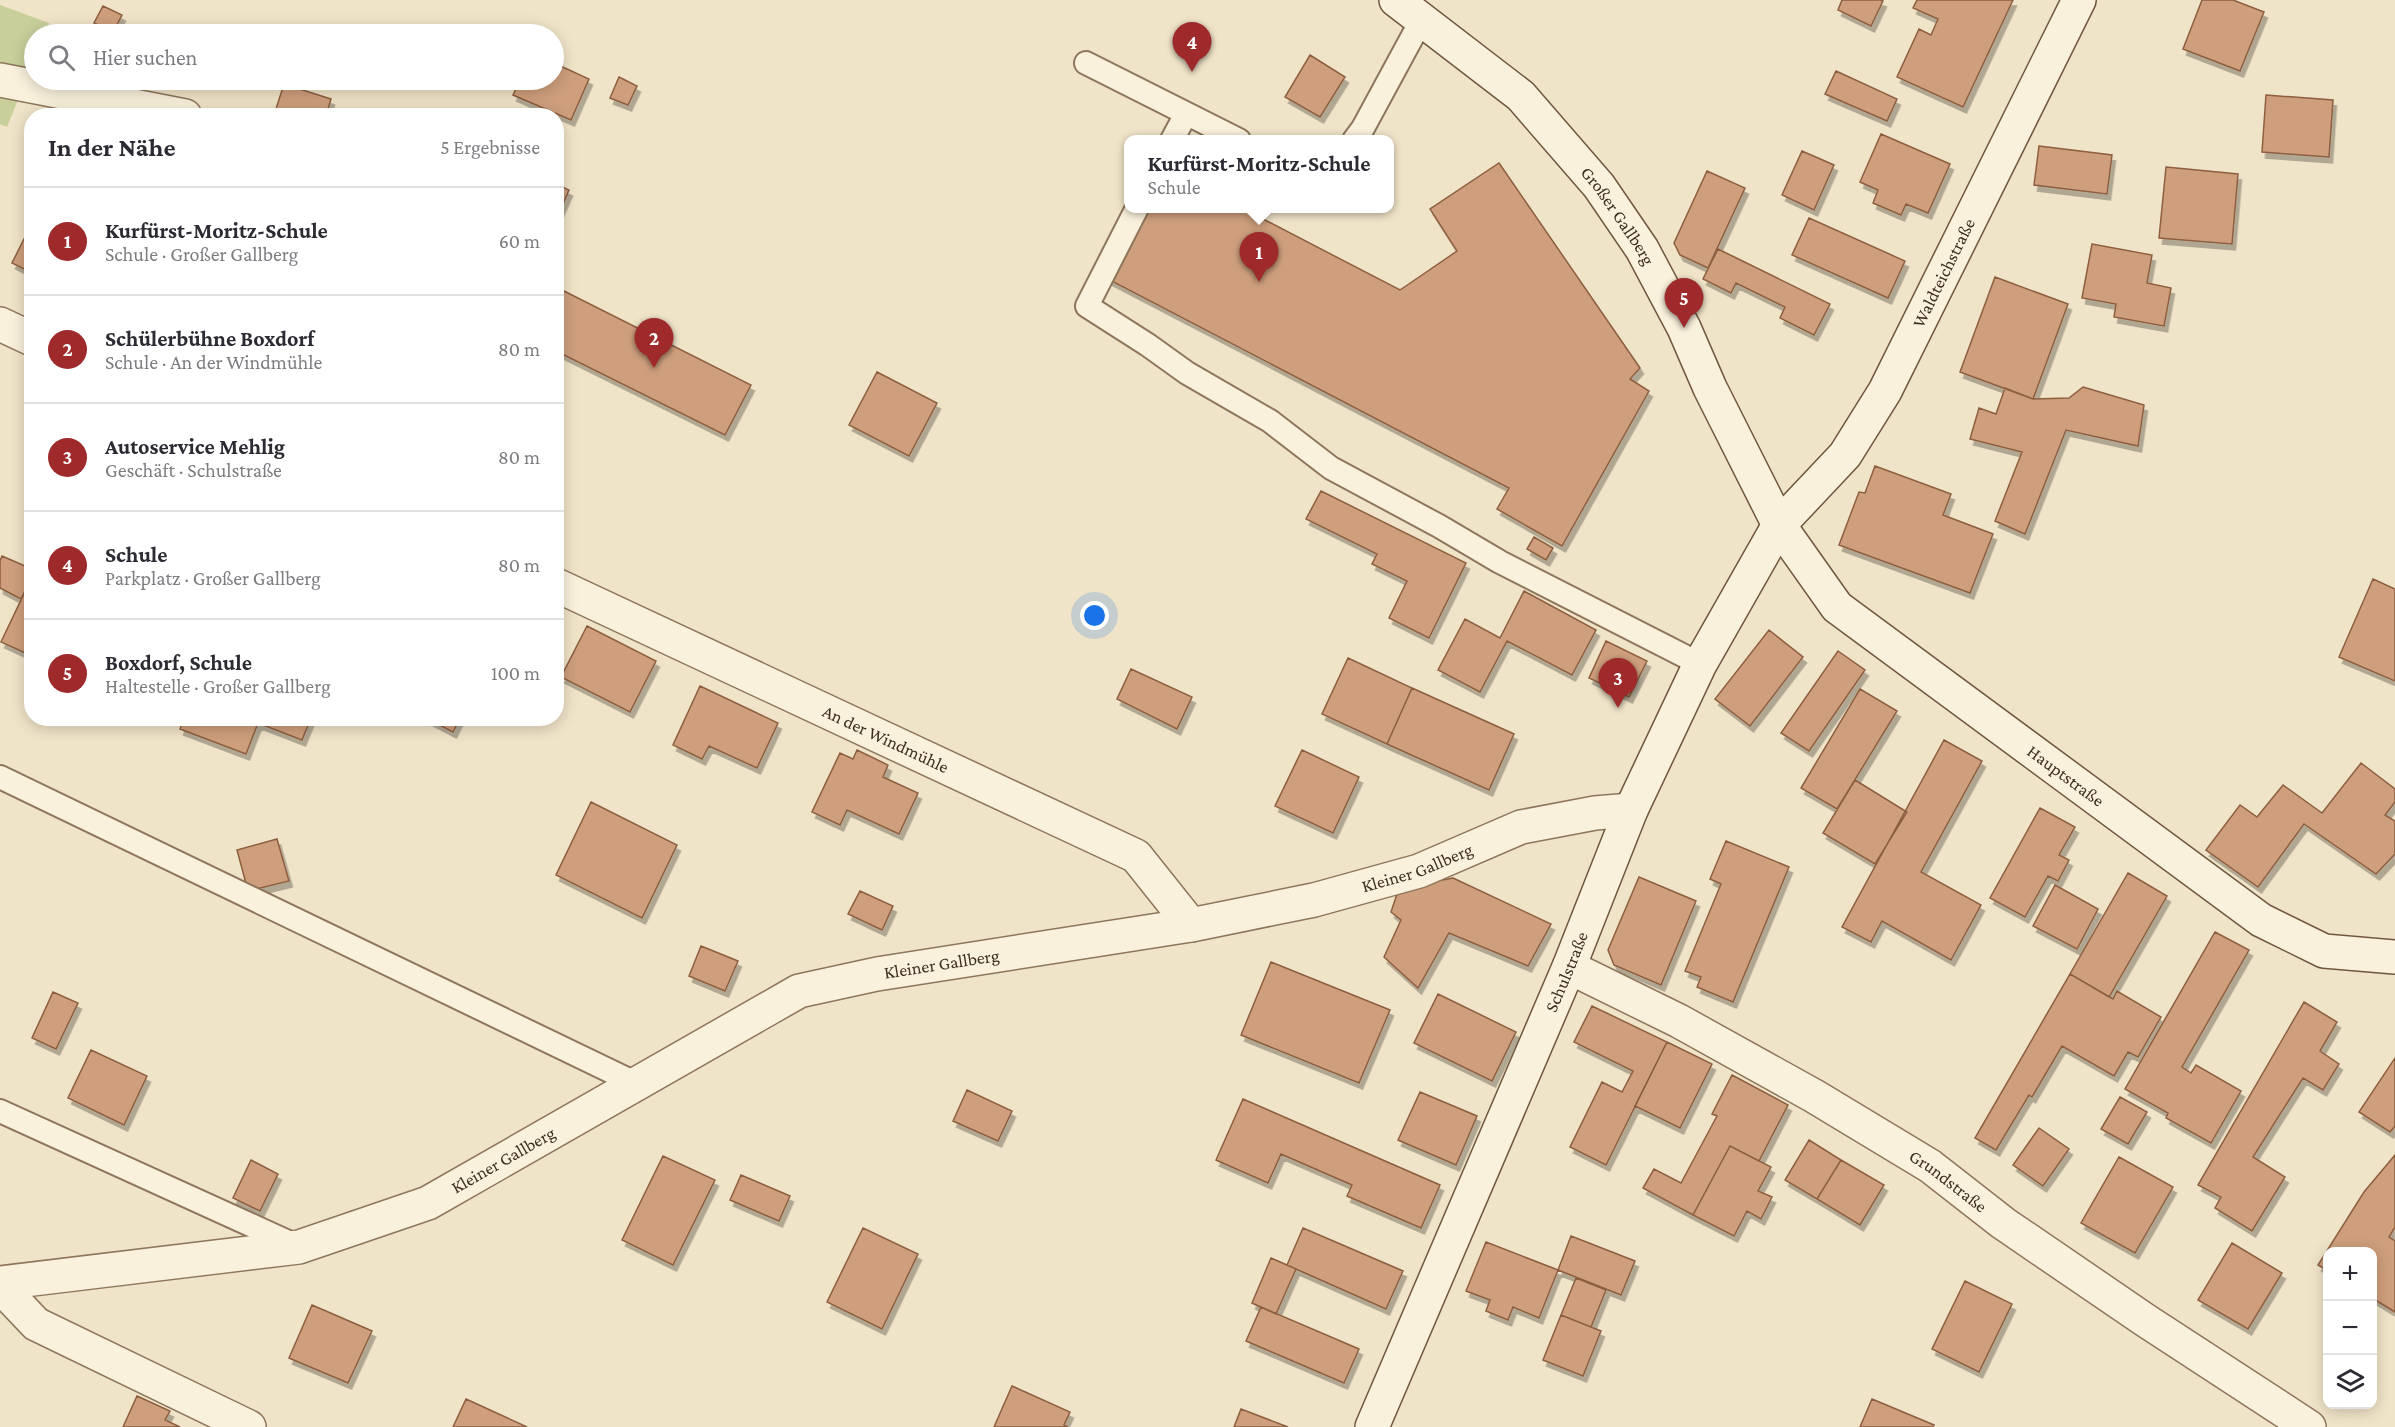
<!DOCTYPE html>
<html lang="de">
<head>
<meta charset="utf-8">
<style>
  :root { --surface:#fff; --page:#f2f2f3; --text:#2b2b33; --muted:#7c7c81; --line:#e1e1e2; --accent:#9e2a2b }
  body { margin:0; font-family:"Crimson Pro",serif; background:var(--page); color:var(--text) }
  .controls { position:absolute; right:18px; bottom:18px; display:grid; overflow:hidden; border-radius:12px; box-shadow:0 3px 15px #0003 }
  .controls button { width:54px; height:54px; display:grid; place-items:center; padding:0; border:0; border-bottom:2px solid var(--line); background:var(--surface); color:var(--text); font:30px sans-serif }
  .you { position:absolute; left:1095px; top:616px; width:21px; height:21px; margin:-15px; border:4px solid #fff; border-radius:50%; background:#1a73e8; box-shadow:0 0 0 9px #1a73e833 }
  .badge { display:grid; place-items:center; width:39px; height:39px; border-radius:50%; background:var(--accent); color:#fff; font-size:20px; font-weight:700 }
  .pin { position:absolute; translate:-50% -50px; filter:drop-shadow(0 2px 3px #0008) }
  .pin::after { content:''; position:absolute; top:32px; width:21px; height:18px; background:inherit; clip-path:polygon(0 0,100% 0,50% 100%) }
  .popup { position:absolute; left:1124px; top:135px; width:270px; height:78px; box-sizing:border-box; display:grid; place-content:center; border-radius:12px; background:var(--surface); filter:drop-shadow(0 2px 4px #0005); font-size:20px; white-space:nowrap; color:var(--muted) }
  .popup b { font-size:22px; color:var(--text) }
  .popup::after { content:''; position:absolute; left:50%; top:100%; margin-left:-12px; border:12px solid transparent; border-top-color:var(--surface) }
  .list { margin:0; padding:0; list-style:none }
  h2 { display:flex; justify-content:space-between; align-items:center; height:78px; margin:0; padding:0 24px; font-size:26px }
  h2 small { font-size:20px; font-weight:400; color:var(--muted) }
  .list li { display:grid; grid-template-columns:39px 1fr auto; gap:18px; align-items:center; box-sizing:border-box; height:108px; padding:0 24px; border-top:2px solid var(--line) }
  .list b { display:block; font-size:22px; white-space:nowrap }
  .list p { margin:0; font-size:20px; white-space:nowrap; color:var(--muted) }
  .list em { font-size:20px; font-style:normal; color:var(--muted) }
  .icon { flex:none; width:33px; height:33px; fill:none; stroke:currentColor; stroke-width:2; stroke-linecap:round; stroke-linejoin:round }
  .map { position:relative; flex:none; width:2395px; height:1427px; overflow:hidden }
  .search { position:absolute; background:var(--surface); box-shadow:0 3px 15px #0003; left:24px; top:24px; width:540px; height:66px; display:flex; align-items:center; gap:15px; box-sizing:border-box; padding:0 21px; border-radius:33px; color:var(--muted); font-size:22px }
  .panel { position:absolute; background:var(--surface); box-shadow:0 3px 15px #0003; left:24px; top:108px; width:540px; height:618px; border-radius:24px }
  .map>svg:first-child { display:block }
</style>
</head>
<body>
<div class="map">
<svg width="2395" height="1427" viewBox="0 0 2395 1427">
  <defs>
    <filter id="shadow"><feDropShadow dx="3.5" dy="6" stdDeviation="0" flood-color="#0004"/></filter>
  </defs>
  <rect width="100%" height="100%" fill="#f0e4c8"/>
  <path fill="#c9cf9b" d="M0,5L49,23L45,34H34V60L7,127L0,124Z"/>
  <path fill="#cf9f7d" stroke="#8d5f41" stroke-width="1.5" filter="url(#shadow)" d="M1842,0H1880L1883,1L1871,26L1838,10Z
    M1917,0H2013L1963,107L1897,77L1919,29L1931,35L1938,19L1913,8Z
    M2202,0H2233L2264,12L2240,71L2183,49Z
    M103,6L122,15L113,32L94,23Z
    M1310,55L1345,77L1320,117L1285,97Z
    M554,63L589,79L571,120L513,95L520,80H554Z
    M1836,71L1897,99L1887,121L1825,94Z
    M619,77L637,86L628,105L610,98Z
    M284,84L331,99L326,116H287L275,112Z
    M2266,95L2333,100L2329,157L2262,152Z
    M1881,134L1950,164L1928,213L1906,204L1901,215L1873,203L1878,190L1860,182Z
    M2039,146L2112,155L2107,194L2034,185Z
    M1802,151L1834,165L1814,210L1782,195Z
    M1499,163L1640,368L1630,379L1649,391L1562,546L1497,509L1509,488L1104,277L1140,208H1242L1400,290L1457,251L1430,209Z
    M2166,167L2238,174L2232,244L2159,238Z
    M1707,171L1745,188L1708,268L1680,255L1674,243Z
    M556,184L569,190L558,215H556Z
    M1809,218L1905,261L1888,298L1792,255Z
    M32,223V273L12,263Z
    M2092,244L2152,255L2147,283L2171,288L2164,326L2114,317L2116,304L2082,298Z
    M1718,249L1830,304L1814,335L1780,318L1785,307L1736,283L1731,293L1703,279Z
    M1995,277L2068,304L2033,399L1960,372Z
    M556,287L751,385L725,435L556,351Z
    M877,372L937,403L909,456L849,425Z
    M2083,387L2144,405L2138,446L2066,430L2025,534L1995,521L2022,452L1970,439L1979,408L1996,414L2005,388L2033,399L2069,398Z
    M1875,466L1951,494L1943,515L1993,534L1970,593L1839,545L1859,492L1865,493Z
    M1321,491L1466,563L1429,638L1389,618L1407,581L1372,564L1377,554L1306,519Z
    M1534,537L1553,548L1546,560L1527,549Z
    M2,556L32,569V577L21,599L0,588V561Z
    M32,577V656L1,642Z
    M2373,579L2395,589V681L2339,657Z
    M1524,591L1596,630L1572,675L1507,641L1480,692L1438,670L1465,619L1500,638Z
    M587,626L656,661L630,712L561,677Z
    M1769,630L1803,657L1750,726L1715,699Z
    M1606,641L1647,661L1629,697L1589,678Z
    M1838,651L1865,670L1809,751L1781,733Z
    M1348,658L1412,688L1387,744L1322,714Z
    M1131,669L1192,697L1177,729L1117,699Z
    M700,686L778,723L757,768L709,746L702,759L673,745Z
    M1412,688L1514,734L1489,790L1387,744Z
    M1860,689L1897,711L1837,809L1801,788Z
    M184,718H311L302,740L258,723L246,754L180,729Z
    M426,718H460L453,732Z
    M1944,740L1982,761L1921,872L1981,905L1951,960L1882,921L1871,942L1842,927Z
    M857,750L888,765L883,777L918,793L899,834L847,810L840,825L812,812L840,753L853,759Z
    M1302,750L1359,777L1333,833L1275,806Z
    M2361,763L2395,789V802L2385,815L2395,821V854L2376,874L2304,824L2258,887L2206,850L2240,805L2257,817L2283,785L2322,813Z
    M1855,780L1907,812L1875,864L1823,833Z
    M591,802L677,845L642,918L556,875Z
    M2040,808L2075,827L2059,855L2069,860L2058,881L2048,876L2025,917L1990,898Z
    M277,839L289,881L248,891L237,850Z
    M1726,841L1789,867L1733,1002L1697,987L1701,977L1685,971L1721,884L1710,879Z
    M2128,873L2167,896L2109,997L2070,974Z
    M1639,877L1696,901L1661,985L1614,965L1608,950Z
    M1453,878L1551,924L1528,966L1449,933L1418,988L1384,957L1401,920L1391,912L1399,888Z
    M2055,885L2098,909L2077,949L2033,926Z
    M860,891L893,906L882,930L848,914Z
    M2215,932L2249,950L2182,1067L2191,1073L2196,1065L2241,1091L2211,1143L2166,1118L2168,1113L2125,1089Z
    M701,946L738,961L725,991L689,976Z
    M1271,962L1390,1010L1359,1083L1241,1035Z
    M2070,974L2113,999L2117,991L2161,1017L2138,1057L2128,1052L2114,1076L2062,1046L2032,1097L2029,1095L1996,1150L1975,1138Z
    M53,992L78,1003L56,1049L32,1038Z
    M1438,994L1516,1032L1492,1081L1414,1043Z
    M2304,1002L2337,1022L2320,1051L2339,1064L2323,1090L2303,1078L2253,1157L2285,1177L2252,1231L2215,1208L2221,1197L2198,1185Z
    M1592,1006L1667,1042L1606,1165L1570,1147L1602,1082L1622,1092L1633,1071L1574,1042Z
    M1667,1042L1712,1064L1680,1128L1635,1106Z
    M91,1050L147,1076L124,1125L68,1098Z
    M2395,1058V1126L2390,1132L2359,1112Z
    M1732,1075L1788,1105L1759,1161L1730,1146L1693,1215L1643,1188L1654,1169L1681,1183L1717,1116L1712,1114Z
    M967,1090L1012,1111L998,1141L953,1121Z
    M1420,1092L1477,1116L1456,1165L1398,1140Z
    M2120,1097L2147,1112L2128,1144L2101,1129Z
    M1243,1099L1440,1185L1421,1228L1347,1196L1352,1185L1281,1154L1268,1183L1216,1160Z
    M2039,1128L2069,1149L2043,1186L2013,1165Z
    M1809,1140L1841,1160L1817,1199L1785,1180Z
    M1730,1146L1771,1167L1758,1191L1772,1197L1761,1219L1747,1211L1734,1236L1693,1215Z
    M2395,1155V1227L2389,1237L2395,1241V1312L2372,1298V1252H2328V1271L2318,1265L2364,1192Z
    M663,1156L715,1180L673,1265L622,1240Z
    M2119,1157L2173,1187L2135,1253L2081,1223Z
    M251,1160L278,1174L260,1211L233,1198Z
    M1841,1160L1884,1185L1860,1225L1817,1199Z
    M741,1175L790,1196L779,1221L730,1200Z
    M863,1228L918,1254L882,1329L827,1302Z
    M1303,1228L1403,1271L1386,1309L1287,1265Z
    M1571,1236L1635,1261L1621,1295L1558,1270Z
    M1486,1242L1558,1270L1539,1318L1513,1307L1508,1320L1486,1311L1490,1300L1466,1291Z
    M2232,1243L2282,1273L2248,1329L2198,1300Z
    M1271,1258L1296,1269L1276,1314L1252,1303Z
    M1576,1278L1606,1290L1591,1327L1561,1315Z
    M1965,1281L2012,1304L1979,1372L1932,1349Z
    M312,1305L372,1331L348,1383L289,1358Z
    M1261,1307L1359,1349L1344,1383L1246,1341Z
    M1561,1315L1601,1331L1583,1376L1543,1360Z
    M1012,1386L1070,1412L1064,1425L1068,1427H994Z
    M137,1396L170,1411L165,1420L180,1427H123Z
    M466,1399L527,1427H453Z
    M1872,1399L1934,1425L1933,1427H1860Z
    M1241,1409L1288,1427H1234Z"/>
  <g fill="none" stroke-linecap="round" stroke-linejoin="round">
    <g stroke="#8d765c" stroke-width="26">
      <path id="lane" d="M1086,63L1239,140
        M1172,140L1186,114
        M1354,140L1363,128L1422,19
        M1137,208L1087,306L1148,345L1187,373L1270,421L1331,468L1439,526L1500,562L1700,664
        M0,777L637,1084
        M0,1111L297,1246"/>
    </g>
    <g stroke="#8d765c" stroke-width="36">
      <g id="street">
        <path d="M0,80L185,116"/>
        <path d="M0,324L32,339"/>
        <path id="s1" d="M556,585L1136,856L1191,925"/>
        <path id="s2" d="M1569,967L1679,1021L1814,1096L1930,1166L2003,1223L2145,1320L2309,1427"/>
        <path id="s3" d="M0,1283L299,1247L428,1203L799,991L877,974L1191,925L1314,900L1419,871L1521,827L1595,813L1631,810"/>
        <path d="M0,1286L36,1324L249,1427"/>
      </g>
    </g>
    <g stroke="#6f573f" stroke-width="36">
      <g id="secondary">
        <path id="s4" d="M1396,0L1521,96L1599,186L1642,249L1684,328L1710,388L1779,525L1837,607L2261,920L2324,951L2395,957"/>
        <path id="s5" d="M1372,1427L1569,967L1631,810L1700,664L1779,525L1845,455L1885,391L2079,0"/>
      </g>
    </g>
    <use href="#lane" stroke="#faf1dc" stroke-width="22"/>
    <use href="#street" stroke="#faf1dc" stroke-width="33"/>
    <use href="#secondary" stroke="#faf1dc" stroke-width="33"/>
  </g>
  <g text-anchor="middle" stroke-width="4.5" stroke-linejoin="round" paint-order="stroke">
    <g font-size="18" fill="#3d2e20" stroke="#f7eed8">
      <text dy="6" stroke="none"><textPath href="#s4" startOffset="312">Großer Gallberg</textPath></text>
      <text dy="6" stroke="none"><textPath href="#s5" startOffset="1294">Waldteichstraße</textPath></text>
      <text dy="6" stroke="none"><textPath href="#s1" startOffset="364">An der Windmühle</textPath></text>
      <text dy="6" stroke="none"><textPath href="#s4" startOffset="1046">Hauptstraße</textPath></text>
      <text dy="6" stroke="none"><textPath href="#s3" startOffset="1496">Kleiner Gallberg</textPath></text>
      <text dy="6" stroke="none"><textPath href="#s3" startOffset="1010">Kleiner Gallberg</textPath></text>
      <text dy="6" stroke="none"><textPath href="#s5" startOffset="495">Schulstraße</textPath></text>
      <text dy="6" stroke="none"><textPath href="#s3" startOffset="524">Kleiner Gallberg</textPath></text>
      <text dy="6" stroke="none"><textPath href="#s2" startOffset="436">Grundstraße</textPath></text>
    </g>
  </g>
</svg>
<div class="controls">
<button>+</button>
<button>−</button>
<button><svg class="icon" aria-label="layers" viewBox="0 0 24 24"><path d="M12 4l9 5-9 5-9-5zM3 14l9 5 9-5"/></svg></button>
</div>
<div class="you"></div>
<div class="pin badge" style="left:1259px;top:282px">1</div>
<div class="popup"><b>Kurfürst-Moritz-Schule</b>Schule</div>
<div class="pin badge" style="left:654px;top:368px">2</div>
<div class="pin badge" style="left:1618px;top:708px">3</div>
<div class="pin badge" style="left:1192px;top:72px">4</div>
<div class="pin badge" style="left:1684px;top:328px">5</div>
<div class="search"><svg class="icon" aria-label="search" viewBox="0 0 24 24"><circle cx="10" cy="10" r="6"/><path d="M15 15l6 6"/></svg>Hier suchen</div>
<section class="panel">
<h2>In der Nähe<small>5 Ergebnisse</small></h2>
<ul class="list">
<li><span class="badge">1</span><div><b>Kurfürst-Moritz-Schule</b><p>Schule · Großer Gallberg</p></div><em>60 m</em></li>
<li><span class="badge">2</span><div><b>Schülerbühne Boxdorf</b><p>Schule · An der Windmühle</p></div><em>80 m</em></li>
<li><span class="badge">3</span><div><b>Autoservice Mehlig</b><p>Geschäft · Schulstraße</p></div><em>80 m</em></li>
<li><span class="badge">4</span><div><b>Schule</b><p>Parkplatz · Großer Gallberg</p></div><em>80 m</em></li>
<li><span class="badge">5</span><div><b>Boxdorf, Schule</b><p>Haltestelle · Großer Gallberg</p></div><em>100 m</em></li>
</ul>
</section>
</div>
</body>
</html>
